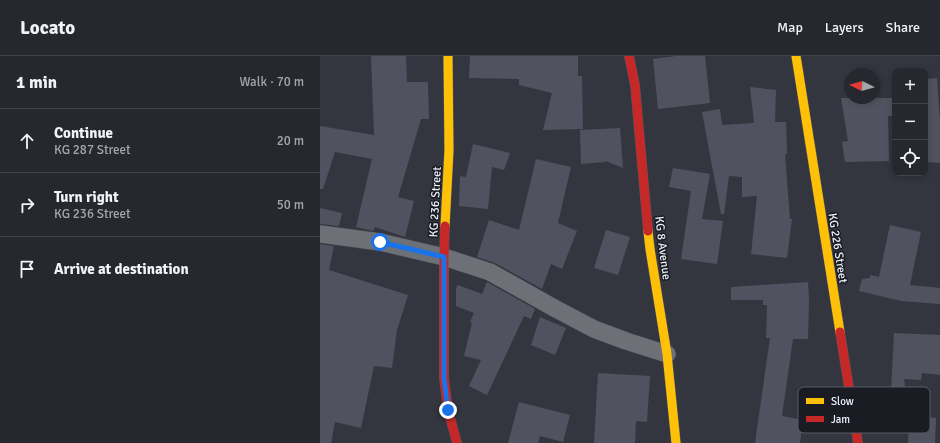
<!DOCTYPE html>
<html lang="en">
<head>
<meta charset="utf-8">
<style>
  :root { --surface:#27282f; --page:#2f3037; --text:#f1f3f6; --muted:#a4a6aa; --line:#43444b }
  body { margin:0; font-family:Signika,sans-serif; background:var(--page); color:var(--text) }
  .controls { position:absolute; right:12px; top:12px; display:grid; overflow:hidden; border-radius:8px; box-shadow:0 2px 6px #0003 }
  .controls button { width:36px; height:36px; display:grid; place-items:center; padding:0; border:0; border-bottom:1px solid var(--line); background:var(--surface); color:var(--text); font:20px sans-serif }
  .compass { position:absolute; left:524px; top:12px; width:36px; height:36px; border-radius:50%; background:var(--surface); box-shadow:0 2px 6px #0003; rotate:275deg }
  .stop { position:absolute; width:12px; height:12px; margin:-9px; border:3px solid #1a73e8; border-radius:50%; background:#fff }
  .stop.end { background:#1a73e8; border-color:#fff; box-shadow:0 1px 4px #0008 }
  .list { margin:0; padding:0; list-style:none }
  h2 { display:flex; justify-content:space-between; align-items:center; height:52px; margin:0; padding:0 16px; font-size:17px }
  h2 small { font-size:13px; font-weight:400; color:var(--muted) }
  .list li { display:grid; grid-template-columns:26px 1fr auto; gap:12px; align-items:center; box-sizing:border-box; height:64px; padding:0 16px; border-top:1px solid var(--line) }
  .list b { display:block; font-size:15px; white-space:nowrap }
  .list p { margin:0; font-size:13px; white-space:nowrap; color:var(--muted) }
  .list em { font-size:13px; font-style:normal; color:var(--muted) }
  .icon { flex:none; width:22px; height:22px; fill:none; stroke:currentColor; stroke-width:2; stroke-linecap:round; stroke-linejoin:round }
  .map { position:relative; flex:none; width:620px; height:387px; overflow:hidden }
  header { display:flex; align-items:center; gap:24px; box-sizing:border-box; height:56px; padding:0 20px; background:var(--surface); border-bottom:1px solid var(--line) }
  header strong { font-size:19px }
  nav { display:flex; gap:22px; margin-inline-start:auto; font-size:14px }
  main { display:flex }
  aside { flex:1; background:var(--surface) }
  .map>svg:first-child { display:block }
</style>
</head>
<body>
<header>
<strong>Locato</strong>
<nav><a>Map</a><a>Layers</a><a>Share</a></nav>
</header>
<main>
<aside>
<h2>1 min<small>Walk · 70 m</small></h2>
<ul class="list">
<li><svg class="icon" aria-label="ahead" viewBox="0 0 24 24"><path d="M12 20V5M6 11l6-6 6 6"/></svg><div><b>Continue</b><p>KG 287 Street</p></div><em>20 m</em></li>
<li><svg class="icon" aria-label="right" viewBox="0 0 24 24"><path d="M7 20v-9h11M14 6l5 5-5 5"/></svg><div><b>Turn right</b><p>KG 236 Street</p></div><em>50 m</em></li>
<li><svg class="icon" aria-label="arrive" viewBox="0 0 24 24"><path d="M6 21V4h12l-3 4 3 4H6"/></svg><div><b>Arrive at destination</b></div></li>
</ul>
</aside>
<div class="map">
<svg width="620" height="387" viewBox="0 0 620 387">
  <rect width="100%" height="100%" fill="#34363f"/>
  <path fill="#50535f" d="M51,0H86L87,26H108L109,63H101L78,141L94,145L85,181L55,171L53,175L36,171L52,103L15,96L3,133H0V70L54,79Z
    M150,0H258V20H262L263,73L223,74L232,37L199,29V23L149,22Z
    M356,0H385L390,47L338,53L333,3Z
    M617,22L620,66V107L605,106V23Z
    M430,31L456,34L455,66H466L467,98H465L470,163H472L467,202L431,198L437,140L422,141V121L409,120L404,158H401L382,56L400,53L402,69L434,67Z
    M521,42H575V60H568L569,105L525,106L522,86L528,85Z
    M300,72L303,112L286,105L285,106L261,108L260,74Z
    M153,88L190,97L184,114L172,111L168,153L139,150L140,120L146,121Z
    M216,103L251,111L238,167L257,175L242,213L231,208L222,233L175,207L157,201L169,164L199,174Z
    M353,112L390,118L382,163L403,165L397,208L361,203L371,135L349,131Z
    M0,152L22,157L19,170L0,168Z
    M570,169L601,176L590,229L620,232V248L581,245L539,235L542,223L550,222V219L559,221Z
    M286,174L310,181L298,219L274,212Z
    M0,188L14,190L9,214L88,239L77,274L72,312L54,310L41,372L15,366L11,387H0Z
    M167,226L215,253L211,263L204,260L167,339L149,330L161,304L144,300L152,267L150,266L154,257L136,250V232L138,229L162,238Z
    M488,226L489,244L488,283H473L462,360L483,364L480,387H435L450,282H446L447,249H443V244H411V231Z
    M220,261L246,272L235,299L211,289Z
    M574,277L620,279V319L602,317L601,324L584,323L588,352L562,356L559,335L571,334Z
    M278,317L330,320L327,366L316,365L315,387H274Z
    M199,346L250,359L243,386L220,380L218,387H188Z
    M589,360L616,362L615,387H588Z"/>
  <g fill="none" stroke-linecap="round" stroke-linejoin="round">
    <g stroke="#52555c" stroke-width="18">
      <path id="street" d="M0,178L60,186L124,201L170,216L236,253L274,273L306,285L347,298"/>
    </g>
    <g stroke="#52555c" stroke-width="10">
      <path id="slow" d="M476,0L520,276
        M125,170L129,94L128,0
        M328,175L330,193L347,298L356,387"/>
    </g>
    <g stroke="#52555c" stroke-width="10">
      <path id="jam" d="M309,0L315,29L328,175
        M125,170L124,201V322L128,354L137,387
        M520,276L538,387"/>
    </g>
    <use href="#street" stroke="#6e7077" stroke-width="17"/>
    <use href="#slow" stroke="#ffc107" stroke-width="9"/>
    <use href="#jam" stroke="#c62828" stroke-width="9"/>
  </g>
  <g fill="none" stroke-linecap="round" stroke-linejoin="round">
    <path stroke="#1a73e8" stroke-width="5" d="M60,186L124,201V322L128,354"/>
  </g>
  <g text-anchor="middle" stroke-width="3" stroke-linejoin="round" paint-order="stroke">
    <g font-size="12" fill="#eceff9" stroke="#1a1b23">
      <text transform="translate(115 146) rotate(-87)" y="4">KG 236 Street</text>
      <text transform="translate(343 192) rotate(83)" y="4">KG 8 Avenue</text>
      <text transform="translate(518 192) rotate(81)" y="4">KG 226 Street</text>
    </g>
  </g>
  <rect x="478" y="331" width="132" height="46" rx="6" fill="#1a1b23" stroke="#595b63" stroke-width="1"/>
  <rect x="486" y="342" width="18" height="6" fill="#ffc107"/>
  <rect x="486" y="360" width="18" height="6" fill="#c62828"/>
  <g font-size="11" fill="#eceff9">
    <text x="511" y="349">Slow</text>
    <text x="511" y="367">Jam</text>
  </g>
</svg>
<div class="controls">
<button>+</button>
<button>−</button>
<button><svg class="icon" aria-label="locate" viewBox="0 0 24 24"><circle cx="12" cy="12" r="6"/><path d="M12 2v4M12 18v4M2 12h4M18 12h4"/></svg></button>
</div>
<svg class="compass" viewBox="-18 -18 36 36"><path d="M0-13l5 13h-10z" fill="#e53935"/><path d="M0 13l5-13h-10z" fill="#a4a6aa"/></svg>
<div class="stop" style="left:60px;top:186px"></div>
<div class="stop end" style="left:128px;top:354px"></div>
</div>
</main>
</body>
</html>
